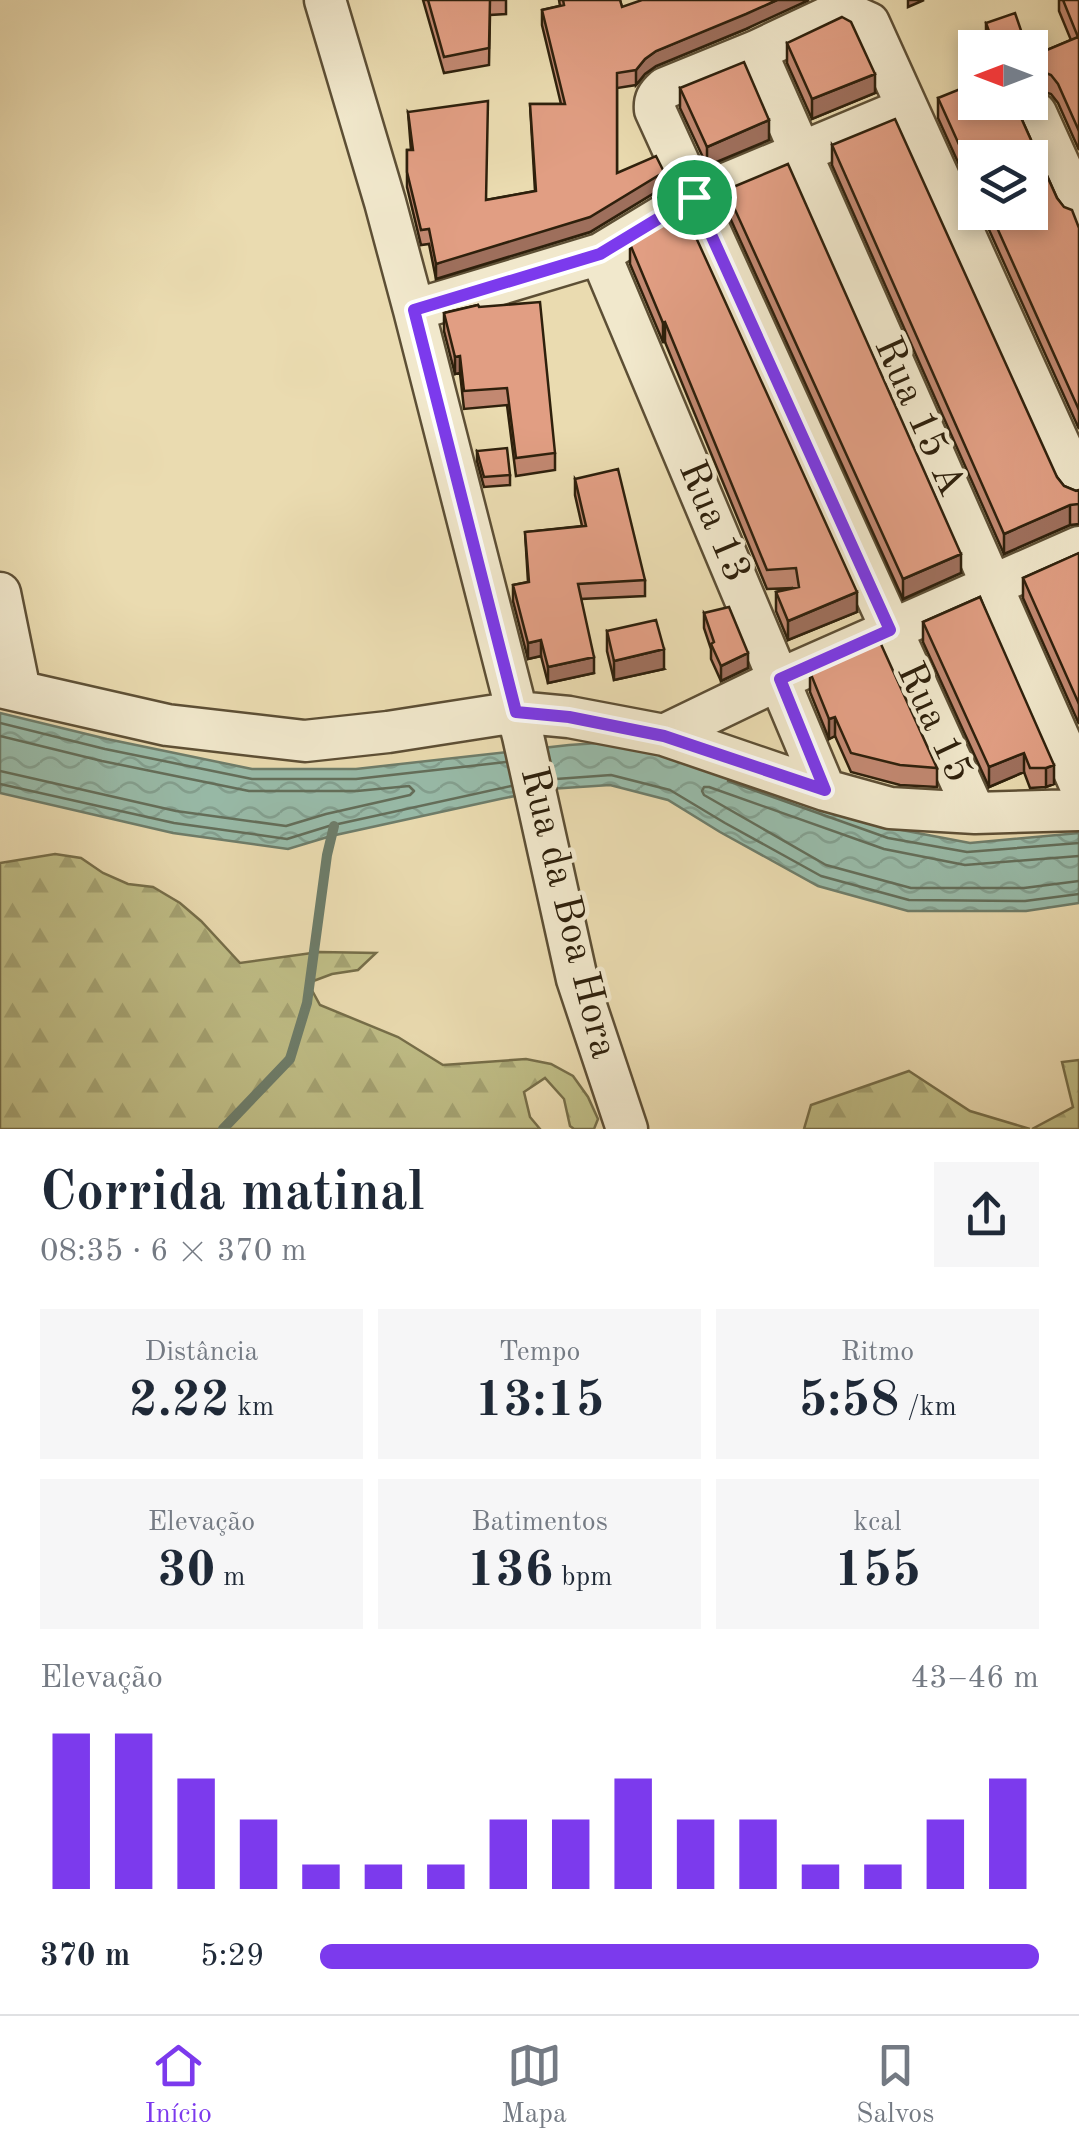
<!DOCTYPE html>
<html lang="pt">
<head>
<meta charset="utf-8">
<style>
  body { margin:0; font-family:"Old Standard TT",serif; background:#f6f6f7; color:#1f2937; height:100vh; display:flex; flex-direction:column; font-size:38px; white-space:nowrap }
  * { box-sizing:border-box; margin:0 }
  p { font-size:32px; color:#747a83 }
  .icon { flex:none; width:55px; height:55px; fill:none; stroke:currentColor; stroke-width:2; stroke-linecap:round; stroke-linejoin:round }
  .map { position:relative; height:1129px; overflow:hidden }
  .side { display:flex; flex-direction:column; background:#fff; flex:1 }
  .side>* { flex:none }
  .needle { width:65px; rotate:270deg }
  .tools { position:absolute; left:958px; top:30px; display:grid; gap:20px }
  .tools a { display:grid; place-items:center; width:90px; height:90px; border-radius:0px; background:#fff; box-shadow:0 5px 15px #0003; font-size:50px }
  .pin { position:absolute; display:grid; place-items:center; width:85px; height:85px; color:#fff; margin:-42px; border:5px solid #fff; border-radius:50%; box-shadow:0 2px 10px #0007 }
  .round { display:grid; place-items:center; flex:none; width:105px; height:105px; border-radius:0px; background:#f6f6f7 }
  .summary { display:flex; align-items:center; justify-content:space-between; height:170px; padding:0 40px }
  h1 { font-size:55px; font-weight:700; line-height:75px }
  .figures { display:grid; grid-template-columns:repeat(3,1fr); gap:15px; height:170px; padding:10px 40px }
  .figures div { display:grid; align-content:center; border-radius:0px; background:#f6f6f7; text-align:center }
  .figures b { font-size:50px; font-weight:700 }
  .figures small { font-size:28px; font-weight:400 }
  .figures p { font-size:28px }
  .chart { height:280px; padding:20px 40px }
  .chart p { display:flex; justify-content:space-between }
  .chart svg { width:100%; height:180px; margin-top:10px; stroke:#7c3aed; stroke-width:6 }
  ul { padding:0 40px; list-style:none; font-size:32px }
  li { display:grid; grid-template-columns:160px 120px 1fr; align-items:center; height:75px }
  li i { height:25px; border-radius:12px; background:#7c3aed }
  .dock { display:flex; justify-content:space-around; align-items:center; height:140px; border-top:2px solid #e0e1e3; background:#fff; font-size:28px; color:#747a83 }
  .dock a { display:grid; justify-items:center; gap:5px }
  .dock .selected { color:#7c3aed }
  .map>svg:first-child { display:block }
  .forest { fill:url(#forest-firs); stroke:#766e49; stroke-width:2.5 }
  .water { fill:url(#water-waves); stroke:#6e7d6a; stroke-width:2.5 }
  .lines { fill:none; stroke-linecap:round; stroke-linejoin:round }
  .shore { stroke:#636e5a; stroke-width:2.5 }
  .stream { stroke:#6e7d6a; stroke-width:10 }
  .minor-casing { stroke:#5d4f35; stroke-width:45 }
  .minor { stroke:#f1e8cc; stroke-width:40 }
  .wall { fill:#c28871; stroke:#2e200c; stroke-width:2.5 }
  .shaded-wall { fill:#9e6f5c; stroke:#2e200c; stroke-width:2.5 }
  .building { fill:#e19e83; stroke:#2e200c; stroke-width:2.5 }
  .route-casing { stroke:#fff; stroke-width:20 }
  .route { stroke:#7c3aed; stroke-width:12 }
  .labels { text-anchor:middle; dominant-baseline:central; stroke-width:9; stroke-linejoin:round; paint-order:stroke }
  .street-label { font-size:40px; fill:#2e200c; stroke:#f1e8cc }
</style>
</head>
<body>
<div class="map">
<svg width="1079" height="1129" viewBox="0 0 1079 1129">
  <defs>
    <pattern id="forest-firs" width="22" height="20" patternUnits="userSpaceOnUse" patternTransform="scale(2.5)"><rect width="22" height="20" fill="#bfbd86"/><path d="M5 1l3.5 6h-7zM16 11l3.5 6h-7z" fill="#a4a272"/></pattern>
    <pattern id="water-waves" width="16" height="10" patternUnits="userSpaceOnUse" patternTransform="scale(2.5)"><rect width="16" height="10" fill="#98bba9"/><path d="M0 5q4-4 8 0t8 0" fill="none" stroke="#83a090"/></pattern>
  </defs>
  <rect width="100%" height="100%" fill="#eadbb0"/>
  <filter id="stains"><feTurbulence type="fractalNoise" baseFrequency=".002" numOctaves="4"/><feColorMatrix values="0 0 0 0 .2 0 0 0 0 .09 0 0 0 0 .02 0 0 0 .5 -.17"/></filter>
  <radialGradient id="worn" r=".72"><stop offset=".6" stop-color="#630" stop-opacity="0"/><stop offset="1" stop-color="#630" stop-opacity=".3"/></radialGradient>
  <path class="forest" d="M55 854 81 858 103 873 128 884 153 887 180 903 201 921 240 963 319 952 376 953 358 970 332 974 308 983 320 1005 398 1037 443 1065 526 1059 551 1064 573 1076 588 1097 598 1119 594 1129H574L570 1126 564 1099 545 1078 524 1092 530 1117 540 1129H0V863Z
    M1079 1060V1129H1032L1073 1107 1062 1062Z
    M909 1071 970 1111 1030 1129H804L811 1105Z"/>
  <path class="water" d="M0 713 107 739 252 769H356L569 745 628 741 891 828 970 843 1079 833V903L1026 911H908L818 886 720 832 668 800 610 785 549 789 500 799 331 836 288 849 173 833 0 793Z"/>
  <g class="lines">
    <path class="shore" d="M0 723 105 749 252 779H356L506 762
      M0 736 102 761 249 791H357L409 786 414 791 410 795 326 814 286 826 176 811 0 771
      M556 779 611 775 670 790 725 823 821 876 909 900 1025 901 1079 894
      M728 781 888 838 967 852 1079 843
      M0 784 174 823 287 839 329 826 511 786
      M1079 856 965 865 884 849 709 787H704L702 791 704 795 826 865 911 888H1024L1079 881"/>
    <path class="stream" d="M223 1129 290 1059 307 1003 327 855 334 826"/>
    <defs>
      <path id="minor" d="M325 0 385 202 414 310 523 736 577 979 627 1129
        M756 51 1079 783
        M1036 113 1079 208
        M600 254 825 790
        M414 310 600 254 694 197 907 108
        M0 593 20 691
        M0 687 167 725 305 741 388 732 516 712 569 717 664 735 825 790 890 808 975 813 1079 810
        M664 735 780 679 1079 547
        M975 813 655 110C654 100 657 95 665 88L756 51 839 12 849 14 869 23 1079 487"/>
    </defs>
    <use href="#minor" class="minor-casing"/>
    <use href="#minor" class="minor"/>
  </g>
  <path class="wall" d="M423 0H506V14L490 15 489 65 444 73Z
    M559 0H620L622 7 746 29 656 66 645 74 636 85 617 88V173L664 187 590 232 436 279 429 244 421 245 407 187V150H411L408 112 486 200 535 191 530 104H561L542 25V10L560 6Z
    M1059 0H1079V150L1058 103 1051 94 1039 90 1030 91V57L1071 40 1059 11Z
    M986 23 1027 48H988L986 42Z
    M787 43 875 93 812 119 787 63Z
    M680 88 769 140 707 166 680 108Z
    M938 98 1015 104 1057 198 1079 228V429L981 212H1030L975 158V200L938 118Z
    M832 145 1057 477 1064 486 1076 491 1079 490V524L1070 525 1004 554 832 165Z
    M726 190 961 573 903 599 726 209Z
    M630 244 857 612 788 640 776 611V592L793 588 767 589 665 342H663L630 264Z
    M478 305 555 453V470L516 476 507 405 464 409 460 373 455 374 444 331V313Z
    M477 451 510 475V485L484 487 477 461Z
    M575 479 645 580V596L581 599 594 673 548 683 541 656 528 659 513 601V585L528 582 525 532 582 526 575 495Z
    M1079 553V724L1023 598V578Z
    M980 597 1054 784 1046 787 1030 788 1024 772 989 787 923 642V622Z
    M704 613 748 668 721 681 711 659V649L704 628Z
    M607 631 664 669 614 680 607 651Z
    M810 672 937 768V787L900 785 851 772 835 736 829 739 810 692Z"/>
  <path class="shaded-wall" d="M777 0H809L746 29 656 66 645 74 636 85V70L645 59 656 51Z
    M908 0H924L908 7Z
    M875 74V93L812 119V99Z
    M769 120V140L707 166V147Z
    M664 172V187L590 232 436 279V264Z
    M665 322V342H663V323Z
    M460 356V373L455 374V357Z
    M1070 505V525L1004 554V534Z
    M961 554V573L903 599V579Z
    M857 592V612L788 640V621Z
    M541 640V656L528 659V643Z
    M664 649V669L614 680V661Z
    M748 653V668L721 681V666Z
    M594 657V673L548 683V667Z
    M835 717V736L829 739V719Z
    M1024 753V772L989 787V767Z
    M1054 765V784L1046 787V768Z"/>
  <path class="building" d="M428 0H490L489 48 444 57Z
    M563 0H620L622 7 642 0H777L746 14 656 51 645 59 636 70 617 73V173L656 156 664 172 590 217 436 264 429 229 421 230 407 172V150H413L408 112 488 101 486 200 536 191 530 104H565L542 10 564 5Z
    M1063 0H1079V131L1058 84 1051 75 1039 70 1030 71V57L1078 37Z
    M1015 13 1027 48H995L986 23Z
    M842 17 851 22 875 74 812 99 787 43Z
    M744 62 769 120 707 147 680 88Z
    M975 83V102H1014L1057 198 1064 207 1072 210 1079 228V410L990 212H1030V158H975V180L938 98Z
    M895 119 1057 477 1064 486 1076 491 1079 490V504L1070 505 1004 534 832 145Z
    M788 164 961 554 903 579 726 190Z
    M684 211 857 592 788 621 776 592 799 587 796 568 767 570 665 322 663 323 630 244Z
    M540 302 555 453 516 458 507 388 464 391 460 356 455 357 444 313 478 305 479 307Z
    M507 448 510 475 484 477 477 451Z
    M618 469 645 580 578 584 594 657 548 667 541 640 528 643 513 585 529 582 525 532 586 526 575 479Z
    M1079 553V704L1023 578Z
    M980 597 1054 765 1046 768H1030L1024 753 989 767 923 622Z
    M729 607 748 653 721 666 711 644 714 642 704 613Z
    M656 620 664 649 614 661 607 631Z
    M880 642 937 768 900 765 851 753 835 717 829 719 810 672Z"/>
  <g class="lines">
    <defs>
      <path id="route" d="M694 197 890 630 780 679 825 790 664 736 569 717 516 712 414 310 600 254Z"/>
    </defs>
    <use href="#route" class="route-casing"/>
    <use href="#route" class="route"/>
  </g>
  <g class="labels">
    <g class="street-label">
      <text transform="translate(918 417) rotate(66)">Rua 15 A</text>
      <text transform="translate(713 522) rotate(67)">Rua 13</text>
      <text transform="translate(933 723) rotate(65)">Rua 15</text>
      <text transform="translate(567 913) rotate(76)">Rua da Boa Hora</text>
    </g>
  </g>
  <rect width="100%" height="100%" filter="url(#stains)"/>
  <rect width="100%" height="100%" fill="url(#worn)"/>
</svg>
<div class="tools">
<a><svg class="needle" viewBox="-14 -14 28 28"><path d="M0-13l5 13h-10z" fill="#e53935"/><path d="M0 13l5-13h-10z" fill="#747a83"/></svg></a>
<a><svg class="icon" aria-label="layers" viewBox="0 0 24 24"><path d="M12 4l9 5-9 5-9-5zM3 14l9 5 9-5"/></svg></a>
</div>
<div class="pin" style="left:694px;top:197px;background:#1e9e55"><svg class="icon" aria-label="arrive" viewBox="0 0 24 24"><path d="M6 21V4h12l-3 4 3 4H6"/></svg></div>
</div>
<section class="side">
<div class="summary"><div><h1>Corrida matinal</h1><p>08:35 · 6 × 370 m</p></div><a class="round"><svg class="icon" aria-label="share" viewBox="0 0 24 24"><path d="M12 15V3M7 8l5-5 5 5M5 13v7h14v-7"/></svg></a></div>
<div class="figures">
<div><p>Distância</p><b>2.22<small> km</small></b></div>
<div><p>Tempo</p><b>13:15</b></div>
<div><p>Ritmo</p><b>5:58<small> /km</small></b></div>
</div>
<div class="figures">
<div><p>Elevação</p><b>30<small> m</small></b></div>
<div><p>Batimentos</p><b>136<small> bpm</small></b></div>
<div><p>kcal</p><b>155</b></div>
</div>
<div class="chart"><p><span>Elevação</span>43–46 m</p>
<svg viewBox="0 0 160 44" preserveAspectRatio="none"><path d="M5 44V6M15 44V6M25 44V17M35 44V27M45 44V38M55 44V38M65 44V38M75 44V27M85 44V27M95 44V17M105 44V27M115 44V27M125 44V38M135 44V38M145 44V27M155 44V17"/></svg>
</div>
<ul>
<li><b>370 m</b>5:29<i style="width:100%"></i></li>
</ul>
</section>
<nav class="dock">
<a class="selected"><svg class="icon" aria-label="home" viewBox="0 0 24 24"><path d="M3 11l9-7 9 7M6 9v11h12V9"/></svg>Início</a>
<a><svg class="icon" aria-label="map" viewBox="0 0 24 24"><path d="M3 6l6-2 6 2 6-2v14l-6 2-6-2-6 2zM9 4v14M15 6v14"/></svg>Mapa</a>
<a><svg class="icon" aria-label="saved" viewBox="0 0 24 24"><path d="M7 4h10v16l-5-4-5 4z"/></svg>Salvos</a>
</nav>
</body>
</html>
